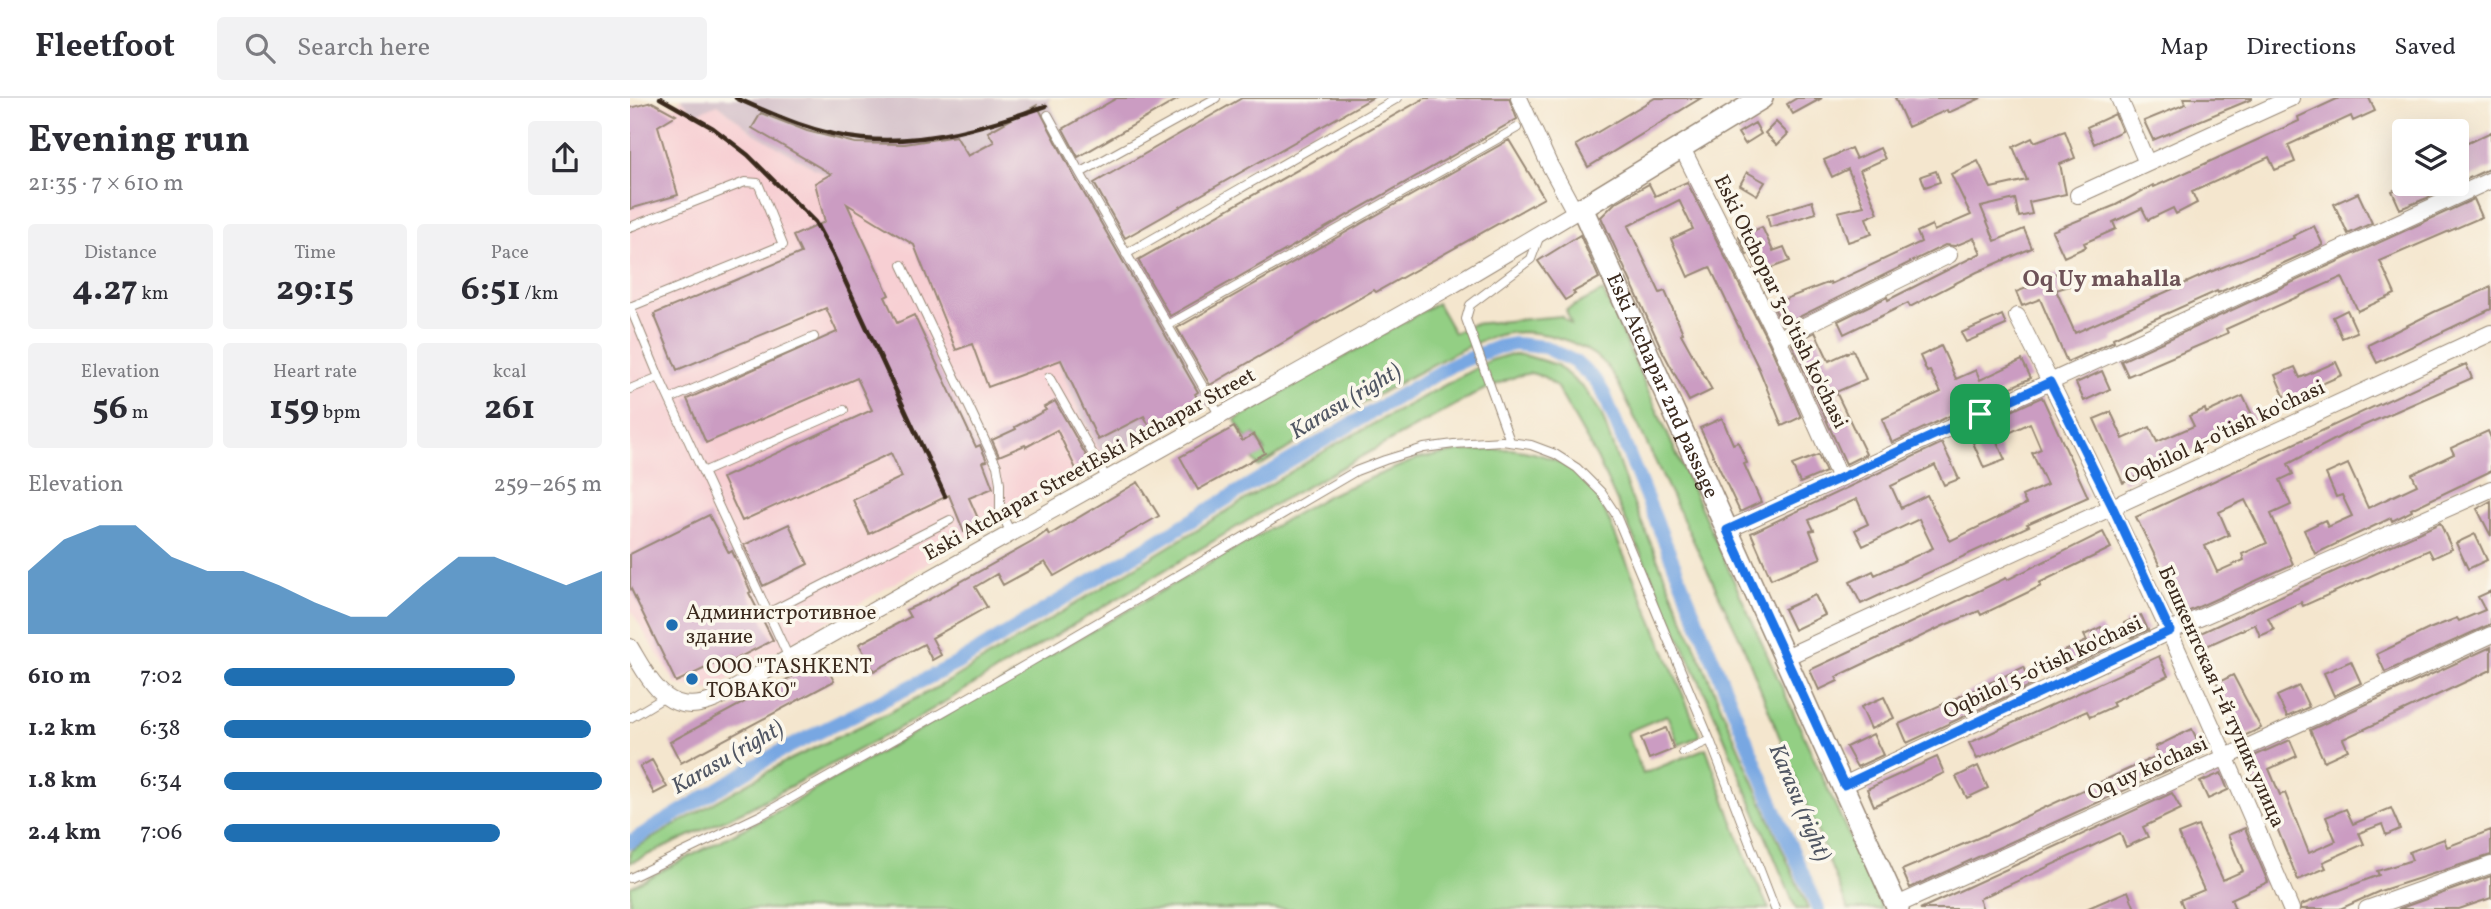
<!DOCTYPE html>
<html lang="en">
<head>
<meta charset="utf-8">
<style>
  body { margin:0; font-family:Vollkorn,serif; background:#f2f2f3; color:#2b2b33; height:100vh; display:flex; flex-direction:column; font-size:26px; white-space:nowrap }
  * { box-sizing:border-box; margin:0 }
  p { font-size:23px; color:#7c7c81 }
  .icon { flex:none; width:38px; height:38px; fill:none; stroke:currentColor; stroke-width:2; stroke-linecap:round; stroke-linejoin:round }
  .map { position:relative; flex:1; overflow:hidden }
  .side { display:flex; flex-direction:column; background:#fff; width:630px }
  .side>* { flex:none }
  .tools { position:absolute; left:1762px; top:21px; display:grid; gap:14px }
  .tools a { display:grid; place-items:center; width:77px; height:77px; border-radius:7px; background:#fff; box-shadow:0 7px 28px #0002; font-size:35px }
  .pin { position:absolute; display:grid; place-items:center; width:60px; height:60px; color:#fff; margin:-30px; border-radius:14px; box-shadow:0 4px 10px #0006 }
  .round { display:grid; place-items:center; flex:none; width:74px; height:74px; border-radius:7px; background:#f2f2f3 }
  .overview { display:flex; align-items:center; justify-content:space-between; height:119px; padding:0 28px }
  h1 { font-size:38px; font-weight:700; line-height:52px }
  .figures { display:grid; grid-template-columns:repeat(3,1fr); gap:10px; height:119px; padding:7px 28px }
  .figures div { display:grid; align-content:center; border-radius:7px; background:#f2f2f3; text-align:center }
  .figures b { font-size:35px; font-weight:700 }
  .figures small { font-size:19px; font-weight:400 }
  .figures p { font-size:19px }
  .chart { height:196px; padding:14px 28px }
  .chart p { display:flex; justify-content:space-between }
  .chart svg { width:100%; height:126px; margin-top:7px; fill:#1f6fb2; opacity:.7 }
  ul { padding:0 28px; list-style:none; font-size:23px }
  li { display:grid; grid-template-columns:112px 84px 1fr; align-items:center; height:52px }
  li i { height:18px; border-radius:9px; background:#1f6fb2 }
  header { display:flex; align-items:center; gap:42px; box-sizing:border-box; height:98px; padding:0 35px; background:#fff; border-bottom:2px solid #e1e1e2 }
  header strong { font-size:33px }
  nav { display:flex; gap:38px; margin-inline-start:auto; font-size:24px }
  .search { width:490px; height:63px; background:#f2f2f3; display:flex; align-items:center; gap:18px; box-sizing:border-box; padding:0 24px; border-radius:7px; color:#7c7c81; font-size:26px }
  main { display:flex; flex:1; min-height:0 }
  .map>svg:first-child { display:block }
  .built { fill:#f7cfd3 }
  .industrial { fill:#d2bdc7 }
  .green { fill:#93cf84; stroke:#677c51; stroke-width:2 }
  .lines { fill:none; stroke-linecap:round; stroke-linejoin:round }
  .canal { stroke:#78a7e2; stroke-width:14 }
  .building { fill:#cb9cc2; fill-rule:evenodd }
  .lane-casing { stroke:#988876; stroke-width:10 }
  .street-casing { stroke:#988876; stroke-width:18 }
  .secondary-casing { stroke:#988876; stroke-width:24 }
  .lane { stroke:#fff; stroke-width:8 }
  .street { stroke:#fff; stroke-width:16 }
  .secondary { stroke:#fff; stroke-width:21 }
  .rail { stroke:#3b2a1e; stroke-width:4.5 }
  .route-casing { stroke:#fff; stroke-width:14 }
  .route { stroke:#1a73e8; stroke-width:9 }
  .poi-dot { fill:#1f6fb2; stroke:#fbf7ec; stroke-width:2.5 }
  .labels { text-anchor:middle; dominant-baseline:central; stroke-width:7; stroke-linejoin:round; paint-order:stroke }
  .street-label { font-size:21px; fill:#3b2a1e; stroke:#fbf7ec }
  .poi-label { font-size:21px; fill:#3b2a1e; stroke:#fbf7ec; text-anchor:start }
  .neighbourhood-label { font-size:23px; font-weight:bold; fill:#6d5257; stroke:#fbf7ec }
  .water-label { font-size:23px; font-style:italic; fill:#505663; stroke:#fbf7ec }
</style>
</head>
<body>
<header>
<strong>Fleetfoot</strong>
<div class="search"><svg class="icon" aria-label="search" viewBox="0 0 24 24"><circle cx="10" cy="10" r="6"/><path d="M15 15l6 6"/></svg>Search here</div>
<nav><a>Map</a><a>Directions</a><a>Saved</a></nav>
</header>
<main>
<section class="side">
<div class="overview"><div><h1>Evening run</h1><p>21:35 · 7 × 610 m</p></div><a class="round"><svg class="icon" aria-label="share" viewBox="0 0 24 24"><path d="M12 15V3M7 8l5-5 5 5M5 13v7h14v-7"/></svg></a></div>
<div class="figures">
<div><p>Distance</p><b>4.27<small> km</small></b></div>
<div><p>Time</p><b>29:15</b></div>
<div><p>Pace</p><b>6:51<small> /km</small></b></div>
</div>
<div class="figures">
<div><p>Elevation</p><b>56<small> m</small></b></div>
<div><p>Heart rate</p><b>159<small> bpm</small></b></div>
<div><p>kcal</p><b>261</b></div>
</div>
<div class="chart"><p><span>Elevation</span>259–265 m</p>
<svg viewBox="0 0 160 44" preserveAspectRatio="none"><path d="M0 44V22L10 11L20 6L30 6L40 17L50 22L60 22L70 27L80 33L90 38L100 38L110 27L120 17L130 17L140 22L150 27L160 22V44z"/></svg>
</div>
<ul>
<li><b>610 m</b>7:02<i style="width:77%"></i></li>
<li><b>1.2 km</b>6:38<i style="width:97%"></i></li>
<li><b>1.8 km</b>6:34<i style="width:100%"></i></li>
<li><b>2.4 km</b>7:06<i style="width:73%"></i></li>
</ul>
</section>
<div class="map">
<svg width="1861" height="811" viewBox="0 0 1861 811">
  <rect width="100%" height="100%" fill="#fbf7ec"/>
  <filter id="ink" filterUnits="userSpaceOnUse"><feTurbulence type="fractalNoise" baseFrequency=".0143" numOctaves="2"/><feDisplacementMap in="SourceGraphic" scale="14" xChannelSelector="R" yChannelSelector="G"/><feConvolveMatrix kernelMatrix="1 2 1 2 8 2 1 2 1" color-interpolation-filters="sRGB"/></filter>
  <filter id="wash" filterUnits="userSpaceOnUse"><feTurbulence type="fractalNoise" baseFrequency=".00686" numOctaves="4" result="noise"/><feDisplacementMap in="SourceGraphic" scale="28" xChannelSelector="R" yChannelSelector="G"/><feGaussianBlur stdDeviation="1.57" result="paint"/><feColorMatrix in="noise" values="0 0 0 0 0 0 0 0 0 0 0 0 0 0 0 0 0 1.4 0 .05"/><feComposite in="paint" operator="in"/></filter>
  <g filter="url(#wash)">
    <rect width="100%" height="100%" fill="#f4e6ce"/>
    <path class="built" d="M50 1 68 14 88 6 122 34 383 161 450 314 475 363 80 592 46 586 0 511V10L22 4 47 9Z"/>
    <path class="industrial" d="M51 0H421L418 3 584 305 475 363 450 314 383 161 294 134 122 34 88 6 64 16Z"/>
    <path class="green" d="M973 193 1252 811H1218L1112 545 989 287C984 279 980 271 974 265 949 241 906 230 873 236 846 242 819 258 795 271 737 301 683 335 628 369L623 361 635 354 625 336 616 341 605 322 807 205 824 235 843 226 931 218 941 226 936 212Z
      M878 257H894L927 267 955 292 971 315 1000 397 1178 811H1166L1080 606 967 360 926 288 914 279 901 275 887 278 851 293 652 402 286 621 116 712 0 765V753L155 664 262 613 321 582 706 346 861 262Z
      M880 351C909 354 936 362 956 384 973 402 981 429 991 451 1019 513 1044 575 1070 638L1049 647 1037 617 997 634 1013 676 1076 650 1120 771 1139 811H0V789L146 714 699 397 787 361 831 353Z"/>
    <g class="lines">
      <path class="canal" d="M0 744 149 654 326 566 657 364 822 267 868 249 885 246 915 249 945 264 967 284 974 296 1149 722 1188 811"/>
    </g>
    <g id="blocks">
      <path class="building" d="M487 0H550L448 59 433 31Z
        M612 0H742L495 140 464 85Z
        M795 0H879L887 21 540 218 508 162Z
        M1025 0H1071L958 69 946 47Z
        M1167 0H1192L1163 16 1157 6Z
        M1265 0H1351L1318 15 1317 12 1278 29Z
        M1554 0H1622V1L1523 42 1514 23 1556 6Z
        M1709 0H1739L1745 13 1723 23 1721 18 1658 47 1665 64 1645 72 1639 59 1562 94 1567 105 1546 116 1543 110 1518 122 1512 110 1483 124 1486 131 1454 145 1456 149 1434 159 1422 133 1486 107 1523 87 1524 89 1669 23 1668 19Z
        M22 4 46 17 28 28 48 97 0 111V10Z
        M407 7 444 78 568 294 565 296 569 303 520 329 514 318 468 342 431 262 358 289 342 246 326 252 284 147 217 106 259 197 255 199 267 225 284 217 346 349 350 347 357 363 353 364 363 390 339 400 351 427 334 434 319 397 239 436 223 402 272 379 261 355 112 423 92 380 242 312 227 280 76 345 57 301 207 234 196 210 47 272 24 216 171 155 163 138 195 124 185 85 201 76 122 30 131 15 177 33 225 45 275 46 326 38 338 58 364 44 358 34Z
        M1485 16 1492 33 1464 46 1457 29Z
        M1146 24 1158 36 1147 47 1135 35Z
        M1125 25 1131 36 1115 46 1108 35Z
        M1435 33 1445 60 1430 66 1436 96 1399 104 1402 116 1389 119 1385 101 1351 109 1365 143 1394 131 1402 150 1347 174 1280 209 1278 205 1214 236 1208 223 1257 199 1258 202 1351 155 1344 140 1325 148 1315 147 1153 227 1142 206 1200 184 1201 186 1291 144 1287 134 1302 127 1304 133 1341 117 1321 76 1348 63 1361 90 1397 82 1383 49 1402 40 1404 44Z
        M1861 34V70L1835 82 1797 100 1770 111 1762 93 1778 86H1827V50Z
        M879 42 914 100 746 194 744 192 580 287 547 230Z
        M1221 50 1226 61 1250 50 1255 61 1230 72 1248 115 1236 120 1242 136 1218 144 1208 114 1234 108 1218 71 1202 79 1194 62Z
        M1306 73 1310 84 1295 89 1291 78Z
        M1117 74 1135 84 1127 97 1110 87Z
        M1057 84 1139 245 1171 319 1152 328 1129 271 1080 169 1058 179 1041 141 1063 131 1049 102 998 128 1030 195 1035 193 1053 235 1051 236 1082 292 1059 303 1033 254 971 119 985 105 1019 86 1025 98Z
        M1728 95 1742 125 1718 136 1704 106Z
        M1844 101 1852 119 1750 163 1765 196 1728 213 1712 179 1596 231 1598 235 1498 278 1491 263Z
        M1182 103 1186 115 1140 129 1137 117Z
        M1684 128 1693 147 1588 195 1587 193 1509 228 1483 240 1484 243 1437 264 1410 201 1392 208 1386 194 1402 188 1401 184 1436 172 1442 187 1426 192 1445 235 1578 175 1664 140 1663 138Z
        M1132 129 1143 153 1154 149 1160 163 1128 175 1120 155 1117 157 1109 139Z
        M950 137 969 180 943 194 945 196 935 202 908 163Z
        M1861 189V211L1747 265 1738 247 1804 214Z
        M1717 212 1727 234 1712 240 1703 219Z
        M1372 217 1376 227 1336 244 1331 235Z
        M1185 234 1199 263 1223 252 1236 281 1206 294 1236 356 1216 366 1162 246Z
        M1311 248 1326 281 1346 272 1350 282 1392 262 1401 280 1262 345 1252 321 1311 294 1300 273 1297 274 1290 258Z
        M1706 264 1712 277 1676 293 1678 298 1658 307 1645 277 1665 269 1670 280Z
        M1836 266 1842 280 1719 334 1658 366 1663 376 1650 382 1661 407 1641 416 1663 466 1553 516 1506 419ZM1615 402 1637 445 1612 456 1614 462 1587 474 1575 448 1599 437 1589 414Z
        M1472 273 1480 291 1454 303 1446 285Z
        M1613 298 1625 323 1493 385 1464 321 1481 314 1493 341 1520 329 1527 344 1564 328 1559 318 1575 311 1576 315Z
        M1412 299 1458 399 1397 426 1399 428 1231 506 1220 484 1243 473 1245 477 1303 450 1289 421 1233 448 1225 432 1238 426 1227 401 1179 422 1184 432 1180 433 1191 460 1141 481 1121 435 1312 345 1329 381 1314 387 1305 367 1261 388 1271 410 1297 397 1320 443 1396 406 1392 398 1417 387 1402 355 1411 351 1400 325 1366 341 1375 362 1354 370 1338 333Z
        M425 303 461 366 447 373 427 332 396 349 395 347 369 358 362 342 386 331 385 329 416 312 414 309Z
        M1092 320 1103 346 1108 344 1117 365 1114 366 1131 404 1110 414 1070 330Z
        M604 329 612 343 624 336 635 355 568 392 550 359Z
        M1858 333 1861 340V373L1781 411 1782 413 1762 423 1761 420 1685 456 1674 432 1695 422 1698 429 1722 418 1712 397 1706 399 1696 376 1718 366 1738 410 1787 387 1782 376 1824 356 1821 350Z
        M1188 357 1196 374 1170 385 1162 367Z
        M508 384 529 418 424 478 415 464 373 487 367 476 345 489 357 509 302 540 311 557 302 562 294 546 244 573 229 546 280 519 276 512 296 503 402 444 417 433 419 437Z
        M1861 403V438L1847 411Z
        M79 417 99 455 102 453 121 494 119 495 143 542 102 563 99 559 46 584 0 489V456Z
        M1810 425 1822 451 1803 460 1799 452 1673 508 1671 504 1638 520 1644 532 1630 538 1625 526 1570 551 1564 538Z
        M159 426 178 466 133 488 114 447Z
        M1473 434 1481 450 1409 485 1411 488 1351 517 1349 513 1315 527 1206 579 1208 583 1189 592 1180 572 1325 504 1376 480 1377 482Z
        M1845 436 1857 462 1838 471 1826 445Z
        M1861 493V526L1755 574 1747 556 1799 531 1827 520 1829 523 1855 512 1848 499Z
        M1185 497 1195 517 1164 532 1154 511Z
        M1511 517 1518 532 1501 540 1494 525Z
        M1471 529 1481 549 1435 571 1428 556 1457 543 1454 537Z
        M1861 549V572L1713 641 1718 652 1694 663 1680 632Z
        M1529 558 1538 578 1482 604 1484 608 1460 619 1457 613 1347 661 1339 645Z
        M193 562 204 583 51 665 40 644Z
        M1721 563 1731 585 1704 598 1694 575Z
        M1394 569 1402 587 1277 645 1269 626Z
        M1603 577 1631 630 1612 639 1587 585Z
        M1669 588 1679 609 1657 619 1647 598Z
        M1254 599 1264 620 1241 631 1231 609Z
        M1036 630 1044 651 1019 661 1011 640Z
        M1562 631 1574 656 1280 790 1272 772 1355 737 1516 663 1529 657 1525 649Z
        M1243 636 1253 657 1227 669 1216 649Z
        M1660 642 1667 658 1639 671 1650 697 1655 695 1679 755 1706 743 1696 719 1716 711 1723 726 1761 710 1770 731 1756 737 1752 726 1729 735 1734 746 1693 764 1696 770 1668 782 1647 730 1644 731 1615 662Z
        M1307 659 1314 675 1244 708 1237 691Z
        M22 662 37 689 24 696 10 669Z
        M1348 668 1358 690 1337 700 1326 679Z
        M1591 675 1598 692 1578 701 1570 684Z
        M1542 695 1551 711 1513 729 1518 739 1496 749 1490 735 1349 801 1353 811H1290Z
        M1568 728 1593 782 1613 773 1598 737 1615 730 1638 784 1601 801 1605 811H1554L1550 802 1574 792 1548 736Z
        M1861 732V757L1750 793 1710 811H1671V807L1749 777 1747 773 1782 762 1779 754 1814 741 1817 749Z
        M1861 778V800L1829 811H1768Z
        M1498 793 1505 811H1456Z"/>
    </g>
  </g>
  <g filter="url(#ink)">
    <use href="#blocks" fill-opacity="0" stroke="#988876" stroke-width="2"/>
    <g class="lines">
      <defs>
        <path id="lane" d="M586 0 450 75 590 318
          M418 17 450 75
          M0 129 115 84 128 85 153 147 0 209
          M496 156 768 0
          M272 167 367 368 370 385V413L381 435
          M0 209 29 279 159 560
          M538 227 887 30
          M419 279 477 381
          M0 291 29 279
          M40 301 184 239
          M880 343 836 221 840 207 901 161 910 137
          M73 374 214 312
          M138 515 320 422
          M0 620 35 599
          M1053 654 1080 642
          M0 780 133 716 385 573 726 373 755 362 794 350 824 346 872 343 901 347 925 356 947 370 971 394 985 415 1080 642 1145 811"/>
        <path id="street" d="M889 0 919 66 945 114
          M1489 0 1517 65
          M1051 48 1148 241 1210 380
          M1448 97 1661 0
          M1387 218C1486 412 1576 610 1661 811
          M1148 241 1319 157
          M1097 432 1861 82
          M0 549C21 584 38 622 86 601L823 187 952 110
          M1156 559 1861 235
          M1214 687 1540 533 1861 391
          M1267 807 1596 659 1861 537
          M1737 811 1861 767"/>
        <g id="secondary">
          <path id="s1" d="M1132 0 952 110 1268 811"/>
        </g>
      </defs>
      <use href="#lane" class="lane-casing"/>
      <use href="#street" class="street-casing"/>
      <use href="#secondary" class="secondary-casing"/>
      <use href="#lane" class="lane"/>
      <use href="#street" class="street"/>
      <use href="#secondary" class="secondary"/>
      <path class="rail" d="M30 0 83 30 118 57 185 124 203 157 315 398
        M106 0C146 18 188 37 233 41 295 47 358 28 416 8"/>
    </g>
  </g>
  <g class="lines" filter="url(#ink)">
    <defs>
      <path id="route" d="M1420 284 1483 410 1540 533 1214 687 1097 432Z"/>
    </defs>
    <use href="#route" class="route-casing"/>
    <use href="#route" class="route"/>
  </g>
  <g class="poi-dot">
    <circle cx="42" cy="527" r="7"/>
    <circle cx="62" cy="581" r="7"/>
  </g>
  <g class="labels">
    <g class="street-label">
      <text transform="translate(1150 204) rotate(64)">Eski Otchopar 3-o'tish ko'chasi</text>
      <text stroke="none"><textPath href="#s1" startOffset="406">Eski Atchapar 2nd passage</textPath></text>
      <text transform="translate(1595 335) rotate(-25)">Oqbilol 4-o'tish ko'chasi</text>
      <text transform="translate(460 367) rotate(-29)">Eski Atchapar StreetEski Atchapar Street</text>
      <text transform="translate(1413 570) rotate(-25)">Oqbilol 5-o'tish ko'chasi</text>
      <text transform="translate(1591 599) rotate(66)">Бешкентская 1-й тупик улица</text>
      <text transform="translate(1518 671) rotate(-24)">Oq uy ko'chasi</text>
    </g>
    <g class="poi-label">
      <text x="56" y="515">Администротивное<tspan x="56" dy="24">здание</tspan></text>
      <text x="76" y="569">OOO "TASHKENT<tspan x="76" dy="24">TOBAKO"</tspan></text>
    </g>
    <g class="neighbourhood-label">
      <text x="1472" y="182">Oq Uy mahalla</text>
    </g>
    <g class="water-label">
      <text transform="translate(716 304) rotate(-31)">Karasu (right)</text>
      <text transform="translate(98 660) rotate(-30)">Karasu (right)</text>
      <text transform="translate(1169 705) rotate(67)">Karasu (right)</text>
    </g>
  </g>
</svg>
<div class="tools">
<a><svg class="icon" aria-label="layers" viewBox="0 0 24 24"><path d="M12 4l9 5-9 5-9-5zM3 14l9 5 9-5"/></svg></a>
</div>
<div class="pin" style="left:1350px;top:316px;background:#1e9e55"><svg class="icon" aria-label="arrive" viewBox="0 0 24 24"><path d="M6 21V4h12l-3 4 3 4H6"/></svg></div>
</div>
</main>
</body>
</html>
